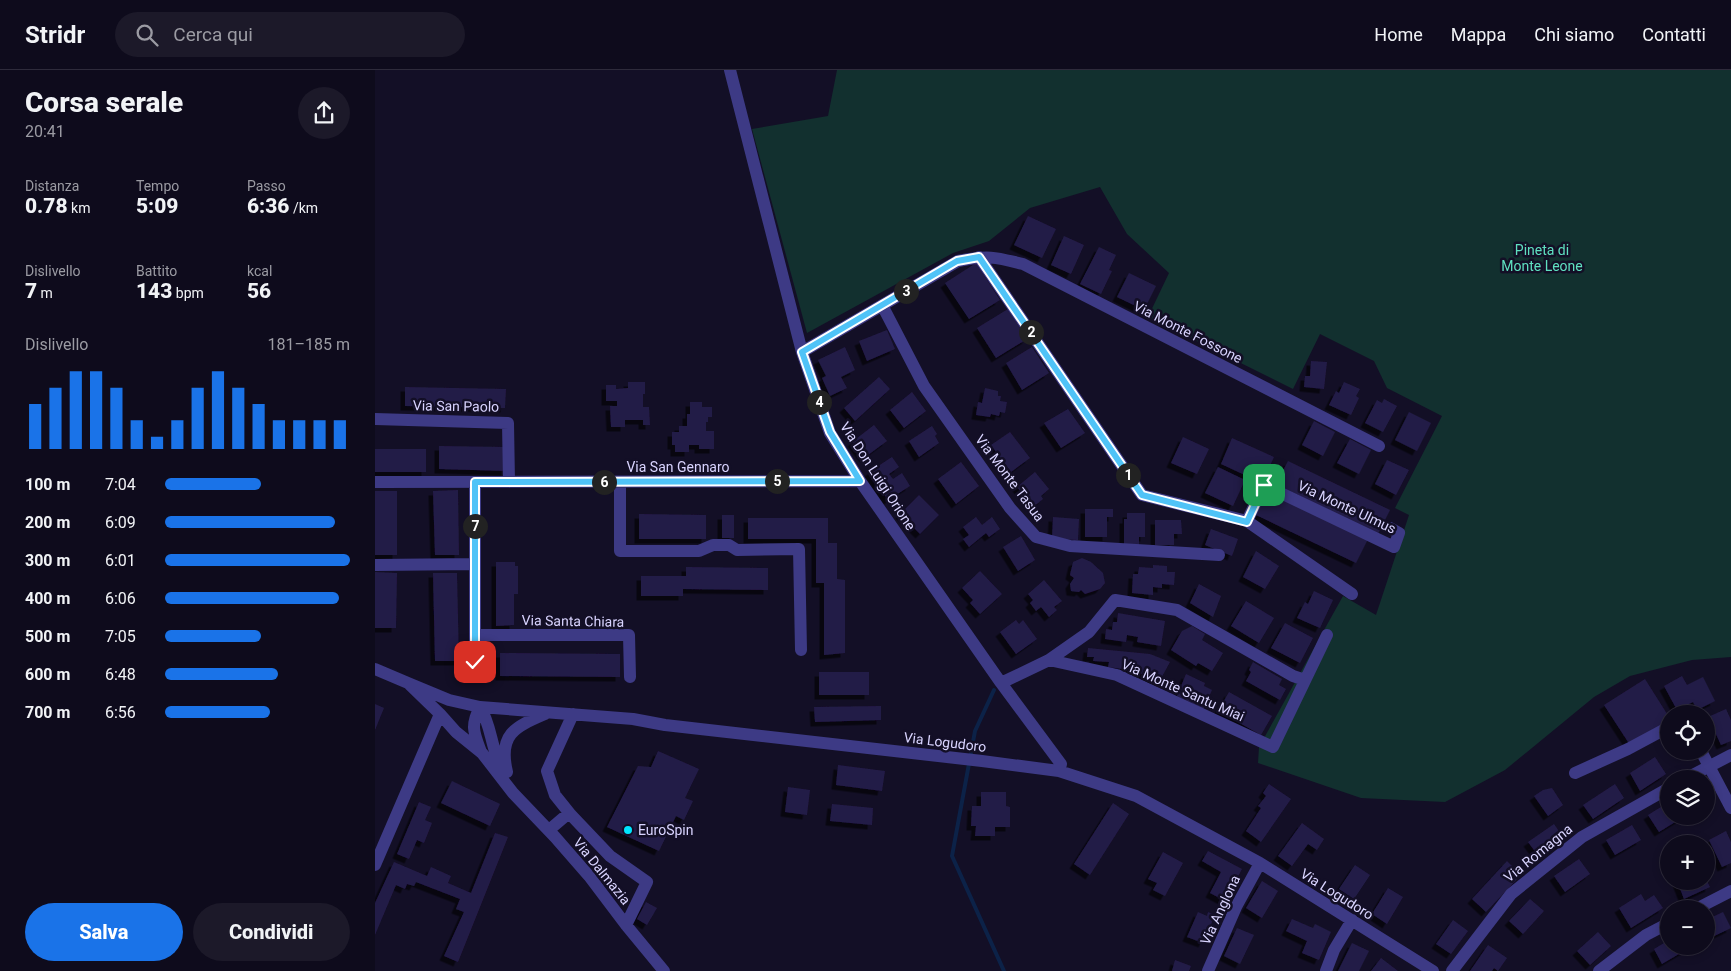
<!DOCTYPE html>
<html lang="it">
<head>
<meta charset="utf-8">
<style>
  body { margin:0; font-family:Roboto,sans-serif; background:#1c1929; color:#f1f3f6; height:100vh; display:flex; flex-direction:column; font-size:19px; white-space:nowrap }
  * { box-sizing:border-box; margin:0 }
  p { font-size:16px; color:#9b9ba3 }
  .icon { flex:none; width:28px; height:28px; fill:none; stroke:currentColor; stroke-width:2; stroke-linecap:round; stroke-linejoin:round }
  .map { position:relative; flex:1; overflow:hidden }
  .drawer { display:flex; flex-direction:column; background:#0e0b1c; width:375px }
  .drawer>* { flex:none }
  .controls { position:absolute; left:1285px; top:635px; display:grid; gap:10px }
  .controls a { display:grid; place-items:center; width:55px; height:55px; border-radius:50%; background:#0e0b1c; box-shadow:0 2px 8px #0003,0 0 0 1px #2e2b3b; font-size:25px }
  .pin { position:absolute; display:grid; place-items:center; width:42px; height:42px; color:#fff; margin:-21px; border-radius:10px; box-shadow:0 2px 8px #0006 }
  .km { position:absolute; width:25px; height:25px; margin:-12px; border-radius:50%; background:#222; color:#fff; font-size:14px; line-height:25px; text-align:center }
  .round { display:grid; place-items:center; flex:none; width:52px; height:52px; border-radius:26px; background:#1c1929 }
  .head { display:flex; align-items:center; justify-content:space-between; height:85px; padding:0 25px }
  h1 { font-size:28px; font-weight:800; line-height:38px }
  .stats { display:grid; grid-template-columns:repeat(3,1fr); gap:8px; height:85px; padding:5px 25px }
  .stats div { display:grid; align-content:center }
  .stats b { font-size:21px; font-weight:800 }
  .stats small { font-size:14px; font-weight:400 }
  .stats p { font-size:14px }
  .chart { height:140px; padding:10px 25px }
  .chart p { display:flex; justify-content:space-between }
  .chart svg { width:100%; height:90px; margin-top:5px; stroke:#1a73e8; stroke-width:6 }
  .action { display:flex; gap:10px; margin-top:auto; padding:10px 25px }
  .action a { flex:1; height:58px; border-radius:30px; background:#1a73e8; color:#fff; font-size:20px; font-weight:800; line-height:58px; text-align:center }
  .action a+a { background:#1c1929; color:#f1f3f6 }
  ul { padding:0 25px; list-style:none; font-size:16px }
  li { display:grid; grid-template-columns:80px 60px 1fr; align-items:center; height:38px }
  li i { height:12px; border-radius:6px; background:#1a73e8 }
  header { display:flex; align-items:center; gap:30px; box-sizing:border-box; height:70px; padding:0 25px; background:#0e0b1c; border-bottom:1px solid #2e2b3b }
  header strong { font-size:24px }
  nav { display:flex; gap:28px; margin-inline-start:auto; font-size:18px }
  .search { width:350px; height:45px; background:#1c1929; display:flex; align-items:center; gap:12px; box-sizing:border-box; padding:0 18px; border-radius:28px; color:#9b9ba3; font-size:19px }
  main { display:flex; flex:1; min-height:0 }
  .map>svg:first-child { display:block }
  .green { fill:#12302f }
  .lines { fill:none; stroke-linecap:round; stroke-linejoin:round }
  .stream { stroke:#0c2248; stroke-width:4 }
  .building { fill:#241b47; filter:url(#shadow) }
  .minor { stroke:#3d3a85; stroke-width:12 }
  .route-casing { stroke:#fff; stroke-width:10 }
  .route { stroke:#4fc3f7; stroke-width:6 }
  .poi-dot { fill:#00e5ff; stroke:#130f26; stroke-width:2 }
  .labels { text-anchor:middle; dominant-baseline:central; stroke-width:5; stroke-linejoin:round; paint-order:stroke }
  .park-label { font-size:14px; fill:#5fe0c0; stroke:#130f26 }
  .street-label { font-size:14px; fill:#d9d4ff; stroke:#130f26 }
  .poi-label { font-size:14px; fill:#d9d4ff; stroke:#130f26; text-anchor:start }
</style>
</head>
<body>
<header>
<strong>Stridr</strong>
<div class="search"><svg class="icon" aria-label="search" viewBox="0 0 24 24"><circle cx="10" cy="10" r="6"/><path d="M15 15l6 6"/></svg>Cerca qui</div>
<nav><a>Home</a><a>Mappa</a><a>Chi siamo</a><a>Contatti</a></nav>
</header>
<main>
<section class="drawer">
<div class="head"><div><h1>Corsa serale</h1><p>20:41</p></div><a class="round"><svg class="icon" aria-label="share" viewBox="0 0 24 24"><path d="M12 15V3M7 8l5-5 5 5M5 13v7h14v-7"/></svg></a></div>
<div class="stats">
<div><p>Distanza</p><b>0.78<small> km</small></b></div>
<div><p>Tempo</p><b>5:09</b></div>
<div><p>Passo</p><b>6:36<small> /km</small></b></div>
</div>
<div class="stats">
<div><p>Dislivello</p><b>7<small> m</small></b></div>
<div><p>Battito</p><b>143<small> bpm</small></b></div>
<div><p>kcal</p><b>56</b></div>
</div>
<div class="chart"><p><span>Dislivello</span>181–185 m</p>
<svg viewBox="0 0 160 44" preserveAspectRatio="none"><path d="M5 44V22M15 44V14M25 44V6M35 44V6M45 44V14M55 44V30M65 44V38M75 44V30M85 44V14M95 44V6M105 44V14M115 44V22M125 44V30M135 44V30M145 44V30M155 44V30"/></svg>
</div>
<ul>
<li><b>100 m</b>7:04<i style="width:52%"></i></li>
<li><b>200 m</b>6:09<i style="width:92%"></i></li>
<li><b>300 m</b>6:01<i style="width:100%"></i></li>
<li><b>400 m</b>6:06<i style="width:94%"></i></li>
<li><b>500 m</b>7:05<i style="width:52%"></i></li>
<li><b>600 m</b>6:48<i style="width:61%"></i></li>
<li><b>700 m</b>6:56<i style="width:57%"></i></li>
</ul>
<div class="action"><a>Salva</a><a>Condividi</a></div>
</section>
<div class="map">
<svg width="1356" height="901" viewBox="0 0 1356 901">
  <defs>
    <filter id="shadow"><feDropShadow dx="-4.5" dy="4.5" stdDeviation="0" flood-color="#0009"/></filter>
  </defs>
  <rect width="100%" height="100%" fill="#130f26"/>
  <path class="green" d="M462 0H1356V587L1317 590 1255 606 1219 627 1130 700 1070 732 986 728 883 693 884 677 968 526 1001 545 1034 445 1020 438 1067 346 1012 318 999 291 945 264 918 319 773 247 794 203 752 164 725 117 655 138 614 171 578 183 432 263 377 59 453 46Z"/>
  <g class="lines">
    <path class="stream" d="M619 620 600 661 577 786 629 901"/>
  </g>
  <path class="building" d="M653 146 681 159 667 188 639 175Z
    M689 166 709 175 696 204 676 195Z
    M724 177 741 185 734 200 737 201 726 224 705 214Z
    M601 193 625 230 594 249 570 213Z
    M754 203 781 216 769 240 742 227Z
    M633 239 652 269 621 288 602 258Z
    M512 260 520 279 492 291 484 271Z
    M470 277 480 300 466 307 472 318 455 326 447 308 451 306 443 290Z
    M657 277 674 303 647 320 631 293Z
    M936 291 952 292 949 319 929 317 930 306H935Z
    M504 307 515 319 480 351 469 338Z
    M253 312H270V324H268V337H274L275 355H268V350H250V357H236L235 336H242V331H231V315H241V319L253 318Z
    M969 312 985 319 981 326 984 328 976 345 954 335 961 321 964 323Z
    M30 317 131 319 130 338 30 336Z
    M610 318 623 321V326H626L625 331 632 332 630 343 625 342 624 346 616 344 615 347 601 345 603 332 607 333Z
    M537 322 551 341 529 358 515 340Z
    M1009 329 1022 336 1008 362 990 353 1002 330 1007 333Z
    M315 332H327V337H337V347H333V352H331V361H339V379H324V375H314V382H300V375H297V362H304V356H312V344H315Z
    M693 339 710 363 686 378 669 353Z
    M1034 342 1056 353 1042 381 1020 370Z
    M939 351 960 362 948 386 927 375Z
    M499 355 512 371 489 388 477 372Z
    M557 356 562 364 560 366 564 373 544 387 534 371Z
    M635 362 655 388 636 402 616 375Z
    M808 367 834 379 822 404 796 393Z
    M857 368 899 387 887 413 846 394Z
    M975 369 996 380 984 404 962 393Z
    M64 376 132 377 131 401 64 399Z
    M0 379H51V402H0Z
    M517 387 524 397 514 404 518 409 527 403 535 416 513 430 494 402Z
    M1012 390 1034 400 1021 425 1000 414Z
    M913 391 1015 440 1003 464 901 414Z
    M586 392 604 416 581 434 563 409Z
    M843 397 870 410 858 436 830 423Z
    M660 402 674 419 666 426 668 429 658 437 642 417Z
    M83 420 84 485H60L58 421Z
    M891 420 993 469 981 493 879 444Z
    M0 421H22V485H0Z
    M544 425 564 445 545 464 525 444Z
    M710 439H738V447H732V467H710Z
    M752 443H770V467H764V478H749V449H752Z
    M264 444 331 445V469H264Z
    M347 445H359V468H347Z
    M601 447 607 455 617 447 625 459 614 467 611 463 594 477 588 469 594 465 588 457Z
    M678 447 704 449 703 470 677 469Z
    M373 448H453V473H462V509L470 510V583L449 585V513H441V469H373Z
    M780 450H806L807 464H799V475H780Z
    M836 459 863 469 857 486 830 475Z
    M646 466 660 490 643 501 628 477Z
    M881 481 904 496 890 519 868 507Z
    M707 488 716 492 728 503 730 513 725 519 710 524 706 520 704 522 696 521 695 514 699 508 695 505 698 492Z
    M121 492H140V496H143V524H139V555L121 556Z
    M778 495 792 496V502H800L799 515 787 514V518L778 517V525L757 523 758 504H763L764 497 778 498Z
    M311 497 393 498V520L308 519V526H266V506H311Z
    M605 501 627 524 605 544 595 533 598 530 587 518Z
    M0 502 22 503 21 558H0Z
    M58 503H82L84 591H60Z
    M669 510 687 531 679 537 682 540 674 547 666 537 661 541 655 533 658 530 653 524Z
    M824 514 846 526 838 547 815 533Z
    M939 521 958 530 945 558 922 548 930 532 933 534Z
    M871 531 899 548 884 573 856 556Z
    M743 543 790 551 786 576 762 572 763 567 752 565 751 572 730 569 731 559 737 560 738 552H742Z
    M641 550 644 554 648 550 662 569 641 584 625 562Z
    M910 553 938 568 925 593 896 578Z
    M817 556 830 564 827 570 848 583 837 601 823 593 821 596 796 580 807 561Z
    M713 578 775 584 795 592 784 612 765 603 767 599 762 598V601L733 597 734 592 718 591 719 587H712Z
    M125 583 245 584V607L125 606Z
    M878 592 907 609 904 615 911 619 905 630 871 611 876 602 874 600Z
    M444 602H494V625H444Z
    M811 604 830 613 829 616 837 620 827 642 817 633 802 626Z
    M1307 606 1312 615 1328 607 1340 631 1322 640 1318 632 1302 640 1289 616Z
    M1270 609 1294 647V650L1255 675 1229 635Z
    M854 622 897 646 886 665 843 641Z
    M0 634 9 638 0 660Z
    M506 636V650L440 652 439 637Z
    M1351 639 1356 650V671L1346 675 1333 647Z
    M283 681 324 699 310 728 318 731 309 750 301 746 284 781 232 757 263 696 276 697Z
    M1280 687 1291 704 1265 721 1255 703Z
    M463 695 510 701 507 721 461 715Z
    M77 711 125 734 115 756 66 733Z
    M894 714 916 729 886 772 871 761 886 738 883 736 891 726 888 723Z
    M1240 714 1249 728 1218 749 1208 735Z
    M413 717 435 720 432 745 410 742Z
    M1177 718 1188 735 1173 746 1159 726 1168 720Z
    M606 722H631V736L635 737V757H620V766H600L601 756H596L597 736H606Z
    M44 732 56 737 50 750 57 753 49 773 42 770 34 789 22 784Z
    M1294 732V746H1310L1284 762 1273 745Z
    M738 733 754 744 715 805 699 794Z
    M457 734 498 738 497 755 455 751Z
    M927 753 949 769 942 780 933 774 917 796 903 786Z
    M1179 754 1190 770 1165 788 1153 772Z
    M1257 755 1266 770 1240 785 1231 770Z
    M1351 761 1356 772V793L1347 797 1334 770Z
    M120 763 133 767 83 892 69 886 89 842 81 839 85 829 41 812 39 816 32 814 30 819 21 815 0 865V833L19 792 52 806 56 797 76 806 73 813 96 823Z
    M833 781 867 799 850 831 835 823 846 802 827 791Z
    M788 782 808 793 790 826 778 820 782 813 773 809Z
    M1204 789 1215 804 1190 822 1179 806Z
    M1132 791 1146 805 1111 842 1097 829Z
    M980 795 995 805 979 829 964 819Z
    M887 811 903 821 887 848 871 838Z
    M1302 811H1332L1335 817 1309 829Z
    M1013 818 1028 827 1012 854 997 844Z
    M1266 824 1270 831 1279 825 1288 838 1256 858 1244 838Z
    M1155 829 1169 841 1148 864 1134 851Z
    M271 832 282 838 272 855 262 849Z
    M823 842 832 846 833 842 840 845 828 873 812 867Z
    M1348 842 1356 858 1331 870V850Z
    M917 849 938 858 940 854 956 862 944 890 927 883 932 871 911 861Z
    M1078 850 1093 861 1076 884 1061 874Z
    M862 858 879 865 865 894 849 886Z
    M1223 862 1236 876 1215 895 1202 881Z
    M1294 870V876H1313L1314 878 1287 894 1279 879Z
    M977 873 994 881 984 901H963Z
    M1113 875 1132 888 1123 901 1119 898 1117 901H1095Z
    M1006 888 1023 901H996Z
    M800 890 816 896 814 901H797Z"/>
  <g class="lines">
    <path class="minor" d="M355 0 427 282 455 363 485 411 626 613 686 694 684 701
      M604 187 767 425 872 451 977 524
      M507 235 549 316 635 438 661 467 695 476 844 485
      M427 282 583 191C612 185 620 187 648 194L1004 376
      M0 349 133 353 134 412
      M0 412 485 411
      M245 412V481H324L338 475H354L362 480 424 479 426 580
      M872 451 889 415 1019 477 1024 463 1015 458
      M0 495 100 494
      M100 565H254L255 607
      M674 590 742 605 898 677 952 565
      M100 592V412
      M0 599 33 613 65 644 81 662 107 683 138 723 180 767 214 806 251 855 289 901
      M33 613 74 630 105 637 258 649 290 655 607 691 684 701 761 726 885 793 1058 901
      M626 613 674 590 714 562 740 530 802 540 918 606 930 610
      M105 637C118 658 115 680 129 700
      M105 637C95 656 99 663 106 682
      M198 644 172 701 180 725 196 745 235 786 272 812 251 855
      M1326 681 1356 738
      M132 702C123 664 140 657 170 644
      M1200 703 1253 679 1294 657
      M1310 709 1356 685
      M174 760 194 743
      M0 795 65 644
      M1321 839 1356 821
      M833 901 861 837 885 793
      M951 901 959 880 977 850
      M1077 901 1136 824 1207 767 1294 718
      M1224 901 1271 865 1294 853"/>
  </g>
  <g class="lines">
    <defs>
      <path id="route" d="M100 592V412L485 411 455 362 427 282 582 191 604 187 767 425 872 452 889 415"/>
    </defs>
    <use href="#route" class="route-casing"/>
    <use href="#route" class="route"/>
  </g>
  <circle class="poi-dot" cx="253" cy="760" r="5"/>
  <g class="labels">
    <g class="park-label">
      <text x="1167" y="180">Pineta di<tspan x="1167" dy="16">Monte Leone</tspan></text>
    </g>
    <g class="street-label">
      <text transform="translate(813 262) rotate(27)">Via Monte Fossone</text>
      <text transform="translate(81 336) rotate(1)">Via San Paolo</text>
      <text x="303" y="397">Via San Gennaro</text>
      <text transform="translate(503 406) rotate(57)">Via Don Luigi Orione</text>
      <text transform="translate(635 408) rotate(53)">Via Monte Tasua</text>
      <text transform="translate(972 437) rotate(25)">Via Monte Ulmus</text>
      <text transform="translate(198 551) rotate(1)">Via Santa Chiara</text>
      <text transform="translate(808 620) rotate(24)">Via Monte Santu Miai</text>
      <text transform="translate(570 672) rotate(7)">Via Logudoro</text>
      <text transform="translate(1163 783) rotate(-39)">Via Romagna</text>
      <text transform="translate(227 801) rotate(51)">Via Dalmazia</text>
      <text transform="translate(962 824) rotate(32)">Via Logudoro</text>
      <text transform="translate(845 840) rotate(-65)">Via Anglona</text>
    </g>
    <g class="poi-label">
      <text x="263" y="760">EuroSpin</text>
    </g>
  </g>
</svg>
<div class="controls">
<a><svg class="icon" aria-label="locate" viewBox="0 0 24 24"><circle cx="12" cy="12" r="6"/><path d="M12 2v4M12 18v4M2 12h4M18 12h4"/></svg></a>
<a><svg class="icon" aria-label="layers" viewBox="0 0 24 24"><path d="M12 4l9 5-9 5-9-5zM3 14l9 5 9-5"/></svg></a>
<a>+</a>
<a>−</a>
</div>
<div class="pin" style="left:889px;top:415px;background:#1e9e55"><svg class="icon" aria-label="arrive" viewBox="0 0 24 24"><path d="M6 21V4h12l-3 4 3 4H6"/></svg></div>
<div class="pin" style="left:100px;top:592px;background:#d93025"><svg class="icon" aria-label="check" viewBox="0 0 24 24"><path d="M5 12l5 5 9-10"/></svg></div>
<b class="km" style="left:753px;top:405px">1</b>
<b class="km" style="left:656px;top:262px">2</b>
<b class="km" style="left:531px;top:221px">3</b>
<b class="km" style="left:444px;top:332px">4</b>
<b class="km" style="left:402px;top:411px">5</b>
<b class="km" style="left:229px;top:412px">6</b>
<b class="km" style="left:100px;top:456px">7</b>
</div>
</main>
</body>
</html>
